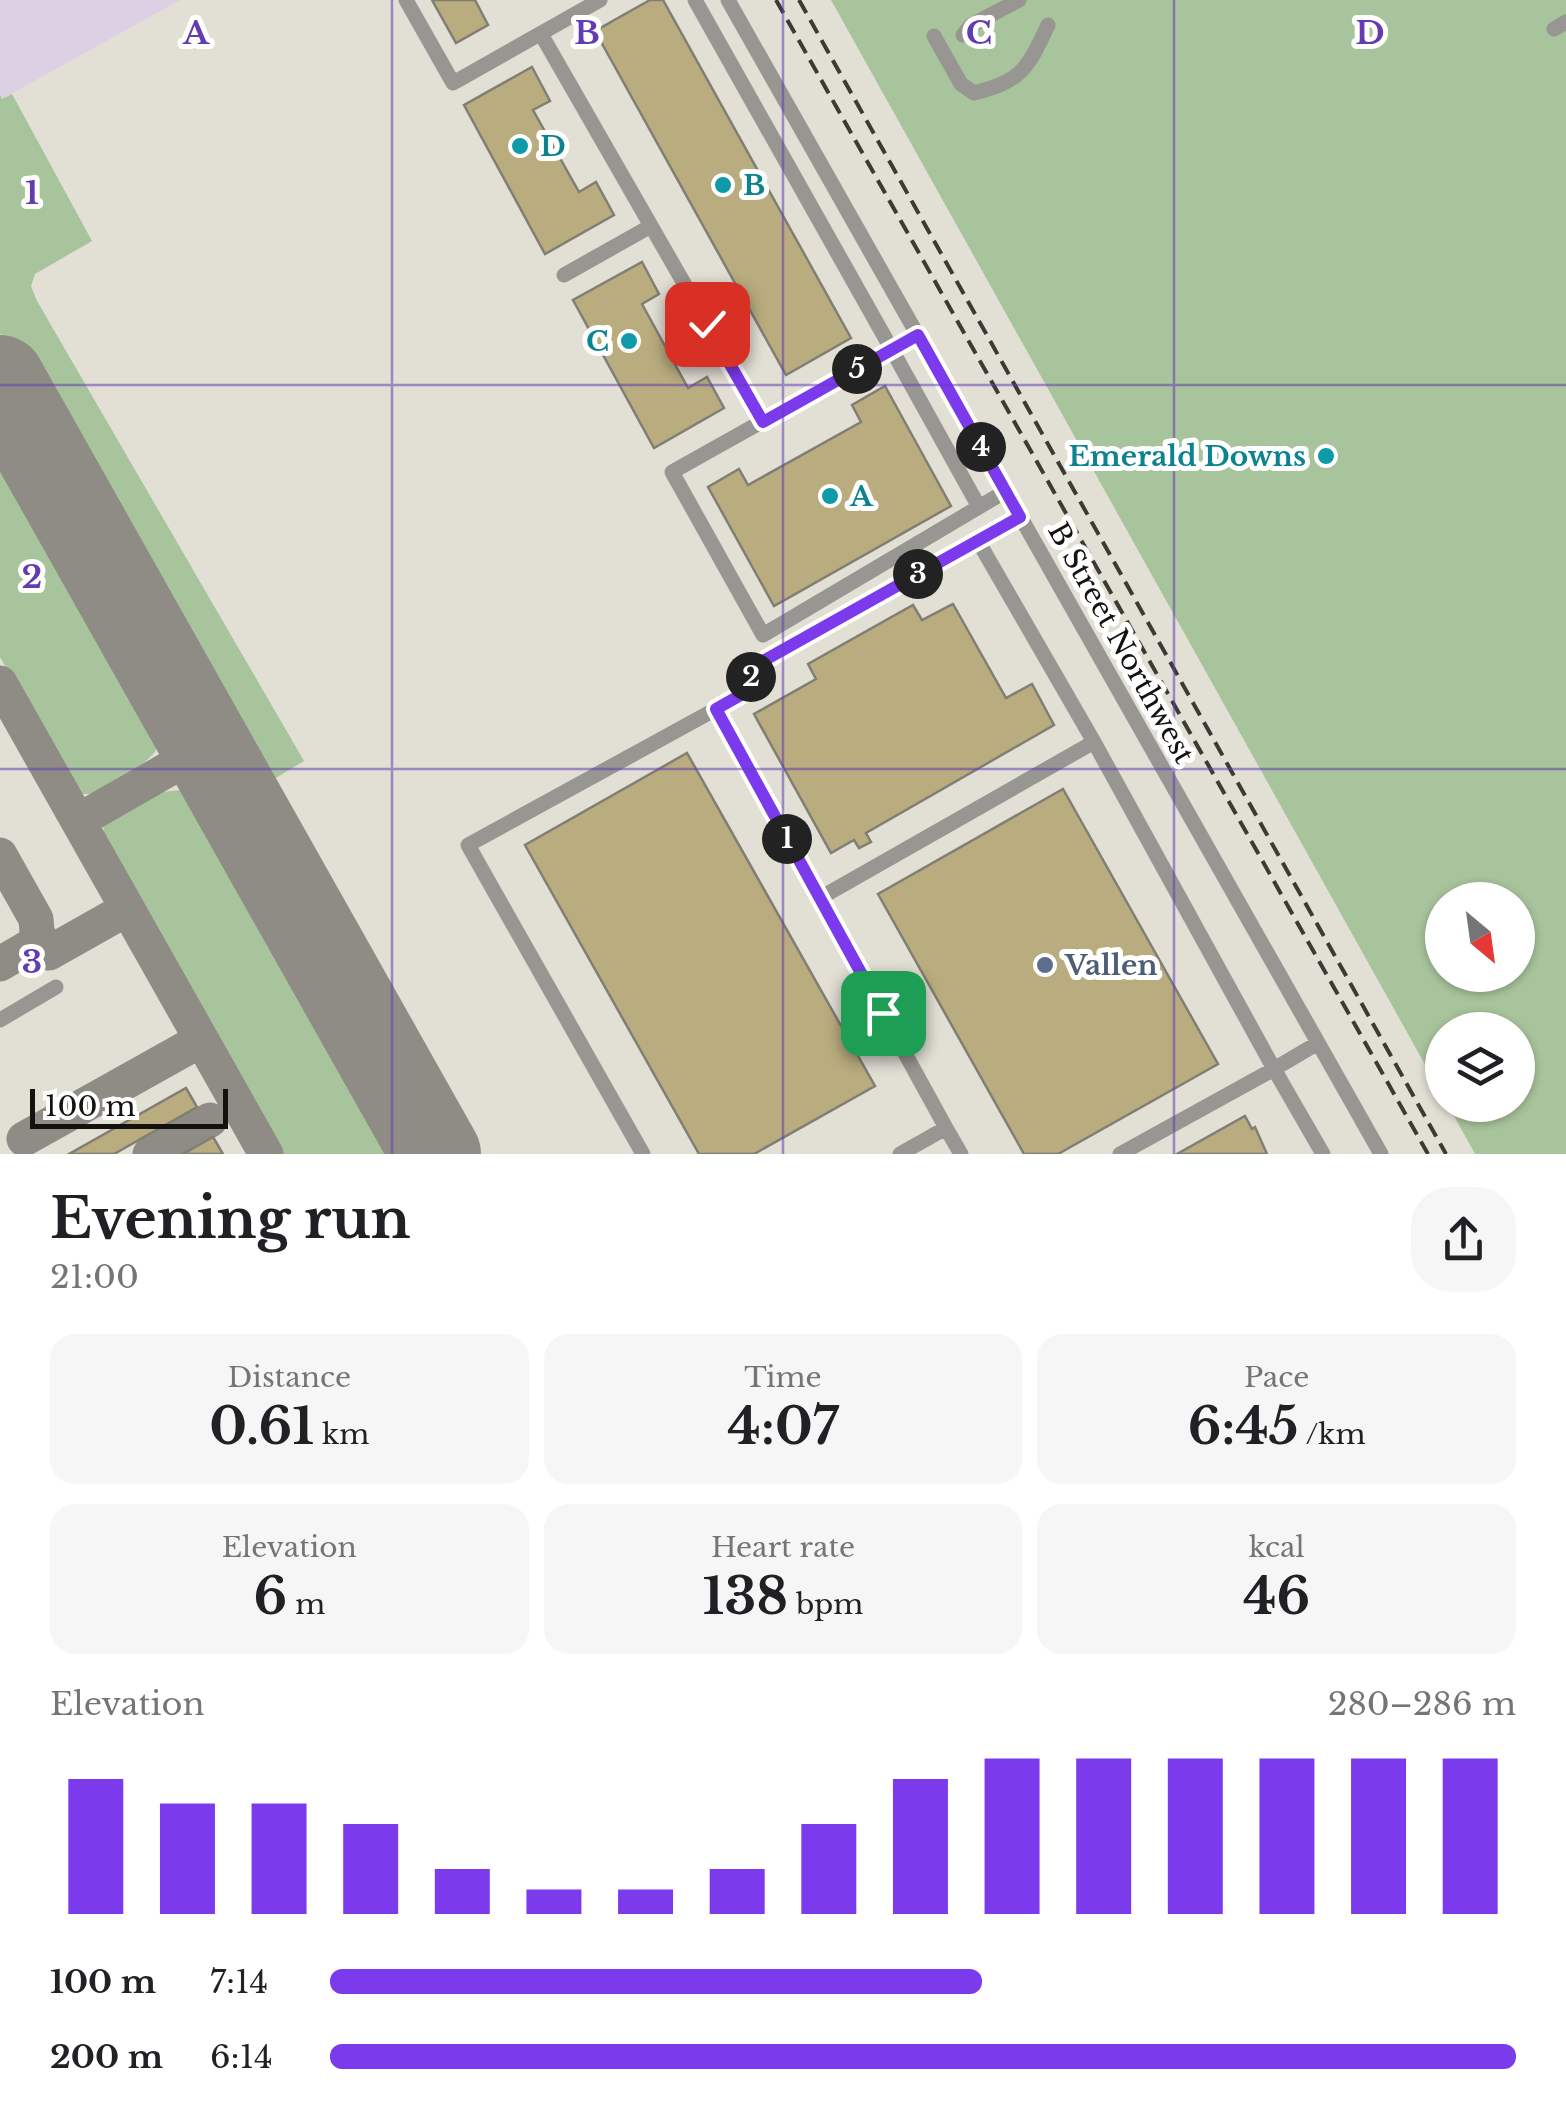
<!DOCTYPE html>
<html lang="en">
<head>
<meta charset="utf-8">
<style>
  body { margin:0; font-family:"Libre Baskerville",serif; background:#f6f6f6; color:#202124; height:100vh; display:flex; flex-direction:column; font-size:38px; white-space:nowrap }
  * { box-sizing:border-box; margin:0 }
  p { font-size:32px; color:#757577 }
  .icon { flex:none; width:55px; height:55px; fill:none; stroke:currentColor; stroke-width:2; stroke-linecap:round; stroke-linejoin:round }
  .map { position:relative; height:1154px; overflow:hidden }
  .sheet { display:flex; flex-direction:column; background:#fff; flex:1 }
  .sheet>* { flex:none }
  .needle { width:65px; rotate:151deg }
  .fabs { position:absolute; left:1425px; top:882px; display:grid; gap:20px }
  .fabs a { display:grid; place-items:center; width:110px; height:110px; border-radius:50%; background:#fff; box-shadow:0 2px 8px #0004; font-size:50px }
  .scale { position:absolute; left:30px; bottom:25px; width:198px; box-sizing:border-box; padding-left:10px; border:5px solid #13120f; border-top:0; font-size:28px; line-height:35px; white-space:nowrap; color:#13120f; -webkit-text-stroke:8px #fff; paint-order:stroke }
  .pin { position:absolute; display:grid; place-items:center; width:85px; height:85px; color:#fff; margin:-42px; border-radius:20px; box-shadow:0 5px 15px #0006 }
  .km { position:absolute; width:50px; height:50px; margin:-25px; border-radius:50%; background:#222; color:#fff; font-size:28px; line-height:50px; text-align:center }
  .round { display:grid; place-items:center; flex:none; width:105px; height:105px; border-radius:40px; background:#f6f6f6 }
  .overview { display:flex; align-items:center; justify-content:space-between; height:170px; padding:0 50px }
  h1 { font-size:55px; font-weight:700; line-height:75px }
  .stats { display:grid; grid-template-columns:repeat(3,1fr); gap:15px; height:170px; padding:10px 50px }
  .stats div { display:grid; align-content:center; border-radius:25px; background:#f6f6f6; text-align:center }
  .stats b { font-size:50px; font-weight:700 }
  .stats small { font-size:28px; font-weight:400 }
  .stats p { font-size:28px }
  .chart { height:280px; padding:20px 50px }
  .chart p { display:flex; justify-content:space-between }
  .chart svg { width:100%; height:180px; margin-top:10px; stroke:#7c3aed; stroke-width:6 }
  ul { padding:0 50px; list-style:none; font-size:32px }
  li { display:grid; grid-template-columns:160px 120px 1fr; align-items:center; height:75px }
  li i { height:25px; border-radius:12px; background:#7c3aed }
  .map>svg:first-child { display:block }
  .commercial { fill:#dcd0e4 }
  .green { fill:#a8c49c; fill-rule:evenodd }
  .lines { fill:none; stroke-linecap:round; stroke-linejoin:round }
  .taxiway { stroke:#8e8c85; stroke-width:35 }
  .runway { stroke:#8e8c85; stroke-width:90 }
  .building { fill:#b9ac7e; stroke:#817f75; stroke-width:2.5 }
  .minor { stroke:#979692; stroke-width:15 }
  .rail { stroke:#3b3a35; stroke-width:4; stroke-dasharray:15 8; stroke-linecap:butt }
  .route-casing { stroke:#fff; stroke-width:20 }
  .route { stroke:#7c3aed; stroke-width:12 }
  .grid { fill:none; stroke:#633cb4; stroke-width:2.5; stroke-opacity:0.55 }
  .culture-dot { fill:#0f9aa8; stroke:#fff; stroke-width:4 }
  .service-dot { fill:#5c6f8a; stroke:#fff; stroke-width:4 }
  .labels { text-anchor:middle; dominant-baseline:central; stroke-width:10; stroke-linejoin:round; paint-order:stroke }
  .culture-label { font-size:28px; font-weight:bold; fill:#0d838f; stroke:#fff; text-anchor:start }
  .street-label { font-size:28px; fill:#13120f; stroke:#fff }
  .service-label { font-size:28px; font-weight:bold; fill:#4e5e75; stroke:#fff; text-anchor:start }
  .grid-label { font-size:32px; text-anchor:middle; font-weight:bold; fill:#633cb4; stroke:#fff; stroke-width:10; stroke-linejoin:round; paint-order:stroke }
</style>
</head>
<body>
<div class="map">
<svg width="1566" height="1154" viewBox="0 0 1566 1154">
  <rect width="100%" height="100%" fill="#e2dfd5"/>
  <path class="commercial" d="M0 0H180L2 99 0 95Z"/>
  <path class="green" d="M831 0H1566V1154H1475L1448 1105H1518V1030H1442V1095ZM1442 900H1518V975H1442Z
    M12 94 92 241 35 274 31 286 37 301 304 761 256 790 216 726 0 333V95L2 99Z
    M0 434 155 708 160 735 155 752 132 775 100 794H79L0 657Z
    M186 790 207 800 406 1154H280L145 924 107 851 103 826C132 801 147 791 186 790Z"/>
  <g class="lines">
    <path class="taxiway" d="M0 683 266 1154
      M78 821 207 747
      M0 855 36 919 37 933 49 953 127 909
      M0 964 41 940
      M24 1139 201 1040
      M150 1154 210 1120"/>
    <path class="runway" d="M0 380 436 1154"/>
  </g>
  <path class="building" d="M432 0H475L488 25 456 43Z
    M650 0H663L851 338 786 375 595 31Z
    M532 67 550 101 533 110 579 192 596 182 614 215 545 254 464 105Z
    M642 262 659 294 642 304 688 388 707 377 724 408 654 448 573 300Z
    M885 386 951 506 774 606 708 487 739 469 748 485 861 422 852 405Z
    M953 604 1006 698 1032 684 1054 725 866 833 871 842 859 848 854 840 831 853 754 714 816 679 808 664 913 605 922 620Z
    M687 753 875 1086 754 1154H699L525 845Z
    M1063 789 1218 1064 1058 1154H1024L878 894Z
    M186 1088 197 1107 114 1154H69Z
    M1245 1116 1252 1129 1255 1127 1267 1154H1177Z
    M213 1137 223 1154H183Z"/>
  <g class="lines">
    <path class="minor" d="M406 0 453 83 600 0
      M695 0 892 350 763 421
      M728 0 1381 1154
      M1554 29 1566 22
      M541 34 763 421 672 472 763 635 1006 491
      M963 35 970 26 1019 0
      M934 36 961 84 974 93C1022 81 1028 68 1048 25
      M564 275 651 226
      M918 335 892 350 979 507
      M716 709 746 691 754 666 1021 517
      M1094 742 1274 1069 1120 1154
      M820 898 1094 742 978 541
      M0 1020 56 987
      M1318 1043 1274 1069 1323 1154
      M643 1154 468 845 716 709 946 1128
      M900 1154 946 1128 961 1154"/>
    <path class="rail" d="M776 0 1428 1154
      M799 0 1446 1154"/>
  </g>
  <g class="lines">
    <defs>
      <path id="route" d="M707 324 763 422 918 335 1020 517 754 666 746 692 716 709 883 1013"/>
    </defs>
    <use href="#route" class="route-casing"/>
    <use href="#route" class="route"/>
  </g>
  <path class="grid" d="M392 0V1154M783 0V1154M1174 0V1154M0 385H1566M0 769H1566"/>
  <g class="culture-dot">
    <circle cx="520" cy="146" r="10"/>
    <circle cx="723" cy="185" r="10"/>
    <circle cx="629" cy="341" r="10"/>
    <circle cx="1326" cy="456" r="10"/>
    <circle cx="830" cy="496" r="10"/>
  </g>
  <circle class="service-dot" cx="1045" cy="965" r="10"/>
  <g class="labels">
    <g class="culture-label">
      <text x="540" y="146">D</text>
      <text x="743" y="185">B</text>
      <text x="609" y="341" text-anchor="end">C</text>
      <text x="1306" y="456" text-anchor="end">Emerald Downs</text>
      <text x="850" y="496">A</text>
    </g>
    <g class="street-label">
      <text transform="translate(1121 643) rotate(61)">B Street Northwest</text>
    </g>
    <g class="service-label">
      <text x="1065" y="965">Vallen</text>
    </g>
  </g>
  <g class="grid-label">
    <text x="196" y="44">A</text>
    <text x="587" y="44">B</text>
    <text x="979" y="44">C</text>
    <text x="1370" y="44">D</text>
    <text x="32" y="204">1</text>
    <text x="32" y="588">2</text>
    <text x="32" y="973">3</text>
  </g>
</svg>
<div class="fabs">
<a><svg class="needle" viewBox="-14 -14 28 28"><path d="M0-13l5 13h-10z" fill="#e53935"/><path d="M0 13l5-13h-10z" fill="#757577"/></svg></a>
<a><svg class="icon" aria-label="layers" viewBox="0 0 24 24"><path d="M12 4l9 5-9 5-9-5zM3 14l9 5 9-5"/></svg></a>
</div>
<div class="scale">100 m</div>
<div class="pin" style="left:883px;top:1013px;background:#1e9e55"><svg class="icon" aria-label="arrive" viewBox="0 0 24 24"><path d="M6 21V4h12l-3 4 3 4H6"/></svg></div>
<div class="pin" style="left:707px;top:324px;background:#d93025"><svg class="icon" aria-label="check" viewBox="0 0 24 24"><path d="M5 12l5 5 9-10"/></svg></div>
<b class="km" style="left:787px;top:839px">1</b>
<b class="km" style="left:751px;top:677px">2</b>
<b class="km" style="left:918px;top:574px">3</b>
<b class="km" style="left:981px;top:447px">4</b>
<b class="km" style="left:857px;top:369px">5</b>
</div>
<section class="sheet">
<div class="overview"><div><h1>Evening run</h1><p>21:00</p></div><a class="round"><svg class="icon" aria-label="share" viewBox="0 0 24 24"><path d="M12 15V3M7 8l5-5 5 5M5 13v7h14v-7"/></svg></a></div>
<div class="stats">
<div><p>Distance</p><b>0.61<small> km</small></b></div>
<div><p>Time</p><b>4:07</b></div>
<div><p>Pace</p><b>6:45<small> /km</small></b></div>
</div>
<div class="stats">
<div><p>Elevation</p><b>6<small> m</small></b></div>
<div><p>Heart rate</p><b>138<small> bpm</small></b></div>
<div><p>kcal</p><b>46</b></div>
</div>
<div class="chart"><p><span>Elevation</span>280–286 m</p>
<svg viewBox="0 0 160 44" preserveAspectRatio="none"><path d="M5 44V11M15 44V17M25 44V17M35 44V22M45 44V33M55 44V38M65 44V38M75 44V33M85 44V22M95 44V11M105 44V6M115 44V6M125 44V6M135 44V6M145 44V6M155 44V6"/></svg>
</div>
<ul>
<li><b>100 m</b>7:14<i style="width:55%"></i></li>
<li><b>200 m</b>6:14<i style="width:100%"></i></li>
</ul>
</section>
</body>
</html>
